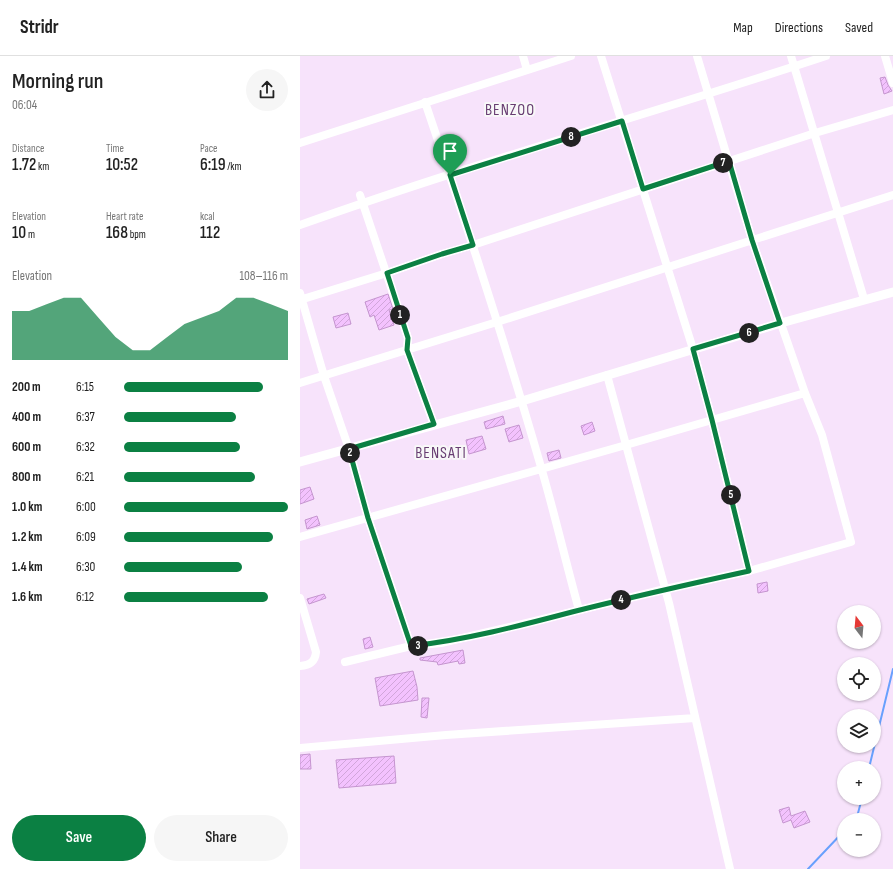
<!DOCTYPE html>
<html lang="en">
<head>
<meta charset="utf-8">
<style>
  body { margin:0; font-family:"Sofia Sans Condensed",sans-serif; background:#f6f6f6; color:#222; height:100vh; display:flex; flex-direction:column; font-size:15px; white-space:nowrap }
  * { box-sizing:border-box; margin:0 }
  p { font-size:13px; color:#767676 }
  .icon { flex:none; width:22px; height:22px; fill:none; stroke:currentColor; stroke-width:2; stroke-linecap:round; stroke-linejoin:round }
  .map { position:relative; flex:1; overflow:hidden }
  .side { display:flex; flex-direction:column; background:#fff; width:300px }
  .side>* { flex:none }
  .needle { width:26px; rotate:344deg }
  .controls { position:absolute; left:537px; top:549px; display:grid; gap:8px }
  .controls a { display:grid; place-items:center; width:44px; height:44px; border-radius:50%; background:#fff; box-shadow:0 1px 3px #0004; font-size:20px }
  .pin { position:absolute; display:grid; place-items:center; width:34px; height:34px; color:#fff; margin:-41px -17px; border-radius:50% 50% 50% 0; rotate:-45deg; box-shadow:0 0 4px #0007 }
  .pin .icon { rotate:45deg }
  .km { position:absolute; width:20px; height:20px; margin:-10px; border-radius:50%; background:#222; color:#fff; font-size:11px; line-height:20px; text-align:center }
  .round { display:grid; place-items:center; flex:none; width:42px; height:42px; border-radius:21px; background:#f6f6f6 }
  .headline { display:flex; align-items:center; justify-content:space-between; height:68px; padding:0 12px }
  h1 { font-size:22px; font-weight:600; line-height:30px }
  .metrics { display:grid; grid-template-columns:repeat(3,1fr); gap:6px; height:68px; padding:4px 12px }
  .metrics div { display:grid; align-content:center }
  .metrics b { font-size:17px; font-weight:600 }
  .metrics small { font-size:11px; font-weight:400 }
  .metrics p { font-size:11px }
  .chart { height:112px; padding:8px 12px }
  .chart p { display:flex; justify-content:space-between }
  .chart svg { width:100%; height:72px; margin-top:4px; fill:#0b8043; opacity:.7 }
  .button { display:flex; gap:8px; margin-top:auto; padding:8px 12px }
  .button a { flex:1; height:46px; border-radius:24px; background:#0b8043; color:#fff; font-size:16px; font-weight:600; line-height:46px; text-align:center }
  .button a+a { background:#f6f6f6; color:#222 }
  ul { padding:0 12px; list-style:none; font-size:13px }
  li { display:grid; grid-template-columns:64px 48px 1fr; align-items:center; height:30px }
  li i { height:10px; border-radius:5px; background:#0b8043 }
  header { display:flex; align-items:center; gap:24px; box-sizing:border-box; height:56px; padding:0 20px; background:#fff; border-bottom:1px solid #e0e0e0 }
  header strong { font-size:19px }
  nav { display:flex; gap:22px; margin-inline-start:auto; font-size:14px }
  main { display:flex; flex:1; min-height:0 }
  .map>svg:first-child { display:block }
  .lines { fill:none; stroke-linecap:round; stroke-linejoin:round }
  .stream { stroke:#68a0fd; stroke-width:2 }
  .building { fill:url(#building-hatch); stroke:#c595cf }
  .minor { stroke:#fff; stroke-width:8 }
  .tertiary { stroke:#fff; stroke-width:9 }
  .route-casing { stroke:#fff; stroke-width:8 }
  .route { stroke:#0b8043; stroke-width:5 }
  .labels { text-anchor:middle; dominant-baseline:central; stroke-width:4; stroke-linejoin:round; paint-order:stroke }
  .quarter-label { font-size:16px; letter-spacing:1px; fill:#683d72; stroke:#f8f8f8 }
</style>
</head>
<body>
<header>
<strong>Stridr</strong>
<nav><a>Map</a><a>Directions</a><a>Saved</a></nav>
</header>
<main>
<section class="side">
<div class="headline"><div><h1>Morning run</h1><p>06:04</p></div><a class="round"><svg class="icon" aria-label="share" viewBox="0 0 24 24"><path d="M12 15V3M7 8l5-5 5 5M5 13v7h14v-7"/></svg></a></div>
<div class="metrics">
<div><p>Distance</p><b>1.72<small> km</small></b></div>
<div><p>Time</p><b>10:52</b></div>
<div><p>Pace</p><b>6:19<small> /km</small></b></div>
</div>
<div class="metrics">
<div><p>Elevation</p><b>10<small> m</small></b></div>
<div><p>Heart rate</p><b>168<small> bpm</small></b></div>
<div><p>kcal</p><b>112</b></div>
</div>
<div class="chart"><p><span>Elevation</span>108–116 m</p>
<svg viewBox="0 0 160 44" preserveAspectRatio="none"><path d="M0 44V14L10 14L20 10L30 6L40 6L50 18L60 30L70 38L80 38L90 30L100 22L110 18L120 14L130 6L140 6L150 10L160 14V44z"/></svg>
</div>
<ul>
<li><b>200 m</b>6:15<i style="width:85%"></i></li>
<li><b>400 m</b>6:37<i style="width:68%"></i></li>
<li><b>600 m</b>6:32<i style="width:71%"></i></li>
<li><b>800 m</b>6:21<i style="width:80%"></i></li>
<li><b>1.0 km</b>6:00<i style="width:100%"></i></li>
<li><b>1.2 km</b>6:09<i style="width:91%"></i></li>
<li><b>1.4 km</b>6:30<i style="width:72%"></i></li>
<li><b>1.6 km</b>6:12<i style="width:88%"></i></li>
</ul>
<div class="button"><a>Save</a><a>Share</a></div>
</section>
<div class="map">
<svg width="593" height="813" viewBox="0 0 593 813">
  <defs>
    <pattern id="building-hatch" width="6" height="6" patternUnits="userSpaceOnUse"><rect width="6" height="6" fill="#f3c2fe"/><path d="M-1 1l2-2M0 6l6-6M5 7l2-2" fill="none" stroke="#d1a6da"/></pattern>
  </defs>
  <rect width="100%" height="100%" fill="#f7e3fb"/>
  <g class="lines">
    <path class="stream" d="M569 712 593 613
      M554 764 557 761 562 742
      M508 813 544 775"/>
  </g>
  <path class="building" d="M585 21 588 29 592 35 584 38 580 22Z
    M88 238 93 253 89 254 94 269 79 274 74 259 70 261 65 246Z
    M48 257 51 268 36 272 33 261Z
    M203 360 205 368 186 373 184 366Z
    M292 366 295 375 284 379 281 370Z
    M219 369 223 382 209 386 205 373Z
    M182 380 186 393 169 398 166 384Z
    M259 394 261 402 249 405 247 397Z
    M10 431 14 443 0 448V434Z
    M17 460 20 469 7 473 5 464Z
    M467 526 468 535 458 537 457 528Z
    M24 538 26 542 9 548 7 543Z
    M70 581 73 591 65 593 63 583Z
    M163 594 165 607 159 608 158 605 138 609 137 606 120 604V602Z
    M113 615 117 631 118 644 80 650 75 622Z
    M122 642H129L127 662 121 661Z
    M10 698 11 713H0V699Z
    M94 700 96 727 39 732 36 704Z
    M489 751 491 760 505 755 510 766 494 772 491 764 483 767 479 754Z"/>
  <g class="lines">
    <path class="minor" d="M223 0 227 14
      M301 0 393 293 412 364 449 515
      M491 0 564 243
      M585 0 593 27
      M125 46C166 167 206 289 241 411 255 459 266 507 279 554
      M0 87 271 0
      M60 139 108 282 107 294 134 369
      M0 169C173 107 351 58 526 0
      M0 237 24 320 49 393 68 462 111 590
      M0 244 87 217 142 198 173 189 515 77 593 54
      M307 319 369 547 430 813
      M0 327 197 266 593 139
      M0 481 326 389 505 337
      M0 542 16 596C15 606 10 609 0 610
      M45 606 111 590 141 587 235 565 365 533 449 515 551 486 522 379 505 337 452 184 397 0
      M0 692 146 679 395 662"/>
    <path class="tertiary" d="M0 406 222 345 481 267 593 236"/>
  </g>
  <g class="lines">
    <defs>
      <path id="route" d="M322 65 343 133 429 105 452 184 480 267 393 293 412 364 449 515C390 528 331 541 272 556 219 570 165 584 111 590L68 462 49 393 134 368 107 294 108 282 87 217 142 198 173 189 150 119Z"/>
    </defs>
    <use href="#route" class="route-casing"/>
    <use href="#route" class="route"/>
  </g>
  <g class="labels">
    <g class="quarter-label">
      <text x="210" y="54">BENZOO</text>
      <text x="141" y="397">BENSATI</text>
    </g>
  </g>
</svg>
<div class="controls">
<a><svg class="needle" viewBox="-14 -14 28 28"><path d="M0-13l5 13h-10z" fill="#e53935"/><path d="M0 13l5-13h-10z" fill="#767676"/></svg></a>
<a><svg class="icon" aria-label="locate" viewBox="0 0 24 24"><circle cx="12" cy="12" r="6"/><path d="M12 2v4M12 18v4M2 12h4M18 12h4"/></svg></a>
<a><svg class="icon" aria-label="layers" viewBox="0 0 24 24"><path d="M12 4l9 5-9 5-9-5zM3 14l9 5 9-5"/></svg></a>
<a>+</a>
<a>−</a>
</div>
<div class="pin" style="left:150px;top:119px;background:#1e9e55"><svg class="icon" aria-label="arrive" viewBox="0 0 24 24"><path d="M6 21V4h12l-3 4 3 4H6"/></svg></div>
<b class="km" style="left:100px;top:259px">1</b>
<b class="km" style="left:50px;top:397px">2</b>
<b class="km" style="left:118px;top:590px">3</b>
<b class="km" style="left:321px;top:544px">4</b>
<b class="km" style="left:431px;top:439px">5</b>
<b class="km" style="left:449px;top:277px">6</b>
<b class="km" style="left:423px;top:107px">7</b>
<b class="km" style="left:271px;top:81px">8</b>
</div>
</main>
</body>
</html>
